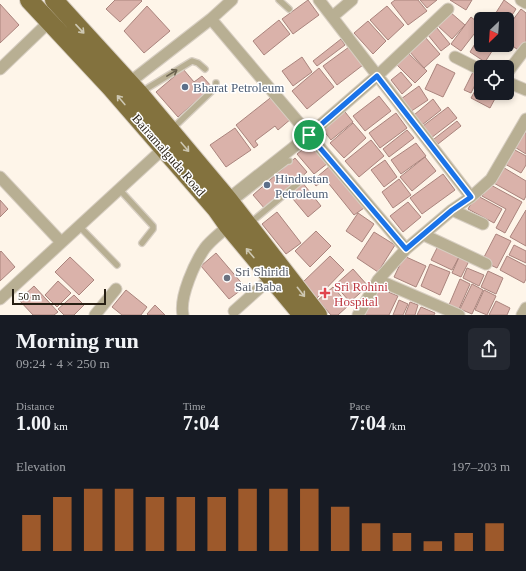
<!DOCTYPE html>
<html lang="en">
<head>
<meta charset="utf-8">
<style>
  body { margin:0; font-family:"Times New Roman",serif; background:#242831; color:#f1f3f6; height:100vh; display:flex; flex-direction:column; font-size:15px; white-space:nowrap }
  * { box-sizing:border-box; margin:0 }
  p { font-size:13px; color:#9ea1a6 }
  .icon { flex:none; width:22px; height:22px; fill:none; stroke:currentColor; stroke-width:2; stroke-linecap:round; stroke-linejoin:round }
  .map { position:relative; height:315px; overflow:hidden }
  .sheet { display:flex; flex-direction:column; background:#171b24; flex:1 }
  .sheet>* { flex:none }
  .needle { width:26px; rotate:205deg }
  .controls { position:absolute; left:474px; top:12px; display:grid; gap:8px }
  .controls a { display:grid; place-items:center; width:40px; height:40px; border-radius:6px; background:#171b24; box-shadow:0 2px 6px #0003; font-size:20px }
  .scale { position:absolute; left:12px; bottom:10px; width:94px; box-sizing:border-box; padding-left:4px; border:2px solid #271f13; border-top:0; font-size:11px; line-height:14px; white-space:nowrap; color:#271f13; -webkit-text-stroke:3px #fff; paint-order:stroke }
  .pin { position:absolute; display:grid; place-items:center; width:34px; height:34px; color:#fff; margin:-17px; border:2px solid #fff; border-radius:50%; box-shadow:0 1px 4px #0007 }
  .round { display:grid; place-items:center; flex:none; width:42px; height:42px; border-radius:6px; background:#242831 }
  .overview { display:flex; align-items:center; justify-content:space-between; height:68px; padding:0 16px }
  h1 { font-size:22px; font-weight:800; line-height:30px }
  .metrics { display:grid; grid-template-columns:repeat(3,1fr); gap:6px; height:68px; padding:4px 16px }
  .metrics div { display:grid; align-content:center }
  .metrics b { font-size:20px; font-weight:800 }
  .metrics small { font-size:11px; font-weight:400 }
  .metrics p { font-size:11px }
  .chart { height:112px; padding:8px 16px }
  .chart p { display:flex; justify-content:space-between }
  .chart svg { width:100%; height:72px; margin-top:4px; stroke:#9d592b; stroke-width:6 }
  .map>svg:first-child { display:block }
  .building { fill:#dab2aa; stroke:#aa847d }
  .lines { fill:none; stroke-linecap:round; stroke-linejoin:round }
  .lane-casing { stroke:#d7cec2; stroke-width:8 }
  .street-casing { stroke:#d7cec2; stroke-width:13 }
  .primary-casing { stroke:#d7cec2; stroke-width:20 }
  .lane { stroke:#b8af93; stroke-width:5.5 }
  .street { stroke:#b8af93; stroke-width:11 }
  .primary { stroke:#83723e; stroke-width:18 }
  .oneway { stroke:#cdc7b2 }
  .oneway2 { stroke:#68604d }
  .route-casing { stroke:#fff; stroke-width:8 }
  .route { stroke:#1a73e8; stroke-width:5 }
  .service-dot { fill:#5c6f8a; stroke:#fff; stroke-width:1.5 }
  .worship-dot { fill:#6b7280; stroke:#fff; stroke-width:1.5 }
  .health-dot { fill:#e0444e; stroke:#fff; stroke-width:1.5 }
  .labels { text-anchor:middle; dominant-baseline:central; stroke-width:3; stroke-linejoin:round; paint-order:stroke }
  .service-label { font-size:13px; fill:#4e5e75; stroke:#fff; text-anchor:start }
  .street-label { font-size:13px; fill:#271f13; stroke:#fff }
  .worship-label { font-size:13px; fill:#5b616d; stroke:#fff; text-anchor:start }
  .health-label { font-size:13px; fill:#be3a42; stroke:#fff; text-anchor:start }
</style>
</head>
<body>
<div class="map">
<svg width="526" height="315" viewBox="0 0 526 315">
  <rect width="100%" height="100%" fill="#fef5e9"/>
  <path class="building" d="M115 0H141L142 1 120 22 106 9Z
    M308 0 319 15 293 34 282 19Z
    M395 0H418L427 11 408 25 391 3Z
    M420 0H437L427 8Z
    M450 0H472L466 10Z
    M504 0 516 9 507 23V19H492Z
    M0 4 19 25 0 43Z
    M147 6 170 31 144 53 124 31Z
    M387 6 404 25 388 40 370 20Z
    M521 9 526 13V45L521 52 507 42V28Z
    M450 12 465 25 452 39 438 26Z
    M471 17 481 25 461 51 451 44Z
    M279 20 290 34 264 55 253 41Z
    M368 21 386 41 373 54 354 33Z
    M437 28 450 44 441 51 428 35Z
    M481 34V45H496L485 62 470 52Z
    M425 37 440 54 424 68 409 51Z
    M341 39 345 45 317 66 313 61Z
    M349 47 363 65 337 85 323 66Z
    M409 54 427 71 415 83 397 65Z
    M302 57 312 72 293 86 282 71Z
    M437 64 455 73 443 97 425 89Z
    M319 68 334 87 307 109 292 91Z
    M183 69 194 82 202 76 212 87 178 117 156 92Z
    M401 72 412 85 402 94 391 80Z
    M473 72 480 75 471 93 464 90Z
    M481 80V93H498L490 108 471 98Z
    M419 86 428 100 410 112 401 99Z
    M274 95 292 118 278 130 275 126 255 141 258 145 254 148 236 125Z
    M379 96 391 111 365 131 353 116Z
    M433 99 441 110 422 125 414 115Z
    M448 107 457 118 431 138 423 126Z
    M342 108 353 122 331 140 320 126Z
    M396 113 407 128 380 148 369 133Z
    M457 121 461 126 438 144 434 139Z
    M353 123 366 138 344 158 330 143Z
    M235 128 251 150 226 167 210 145Z
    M407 130 414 138 389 157 383 149Z
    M521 131 526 133V154L513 146Z
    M371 140 384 156 359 177 345 161Z
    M311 143 328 163 314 174 297 154Z
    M416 143 426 156 401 174 391 160Z
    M513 149 526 156V165L521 173 505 164Z
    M425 157 436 171 412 191 400 177Z
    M295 158 307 172 265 209 253 195Z
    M385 160 397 177 384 187 371 170Z
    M330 166 364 208 354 215 325 179 316 186 312 181Z
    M501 166 526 181V196L524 200 492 182Z
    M443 174 455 190 422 214 410 198Z
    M399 179 411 195 393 208 382 192Z
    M302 182 321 206 308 217 288 193Z
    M489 184 522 202 505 233 496 228 506 209 482 196Z
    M476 195 502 209 494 223 468 209Z
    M0 200 8 209 0 217Z
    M408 202 421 217 403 232 390 216Z
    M526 210V246L510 237Z
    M277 212 301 243 286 254 262 224Z
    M358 213 374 224 362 242 346 231Z
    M316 231 331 246 310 267 295 251Z
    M374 232 395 245 378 272 357 258Z
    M496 234 511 241 497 268 482 261Z
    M514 245 526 251V263L509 255Z
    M438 246 459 257 452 270 431 260Z
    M1 251 15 267 0 281V252Z
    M216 253 245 287 229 299 201 266Z
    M330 256 344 270 317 298 302 283Z
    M404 256 426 266 416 287 394 277Z
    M507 256 526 266V279L524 283 500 270Z
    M70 257 94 280 79 295 55 272Z
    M459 257 469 261 461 277 452 273Z
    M430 264 450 272 440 295 421 286Z
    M467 268 484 275 479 286 463 278Z
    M353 269 368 286 350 302 335 285Z
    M488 271 503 278 496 294 481 287Z
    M460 279 470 284 459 309 449 305Z
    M58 281 71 293 57 307 45 295Z
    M472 284 483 290 472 314 460 309Z
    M34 286 58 312 54 315H33L19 300Z
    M333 287 349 305 338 315H331L318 300Z
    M376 287 398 296 389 315H364Z
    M126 290 147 307 141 315H122L112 307Z
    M484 290 496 296 487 315 475 310Z
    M74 295 84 305 74 315H64L58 309Z
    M399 300 408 304 403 315H393Z
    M496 301 510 308 507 315H489Z
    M410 302 418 305 415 315H405Z
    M155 305 165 315H148L147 314Z
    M421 307 435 313 434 315H417Z"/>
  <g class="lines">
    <defs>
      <path id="lane" d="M279 0 289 9
        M141 92 192 61 198 63 205 69
        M173 128 216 87V83
        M119 189 153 226V229L142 243
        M234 202 287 161H289
        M250 223 301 181 302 178
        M79 226 117 265"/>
      <path id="street" d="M319 0 471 197
        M521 0 526 3
        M332 17 352 0
        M211 19 406 249
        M455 57 481 70
        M0 69 49 22
        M507 73 526 48
        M130 82 211 19 232 0
        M507 82 526 90
        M0 177 61 242
        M228 199 309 135 377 76 448 9
        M452 210 483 224
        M424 235 486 264
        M378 280 459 315
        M0 299 163 149
        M234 311 271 278
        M95 315 116 289
        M183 315C179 297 195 262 205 248 211 240 221 233 228 226
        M358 315 378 280 406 249 452 210 471 197 491 179 526 119
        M522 315 526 308"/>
      <path id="primary" d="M29 0 111 88 216 209 228 226 302 315
        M54 0 139 93 228 199 318 315"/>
    </defs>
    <use href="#lane" class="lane-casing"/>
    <use href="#street" class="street-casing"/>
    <use href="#primary" class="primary-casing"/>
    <use href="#lane" class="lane"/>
    <use href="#street" class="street"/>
    <use href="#primary" class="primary"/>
  </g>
  <defs><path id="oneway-shaft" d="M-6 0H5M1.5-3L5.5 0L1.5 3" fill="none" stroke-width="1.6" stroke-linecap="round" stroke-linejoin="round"/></defs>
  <g class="oneway">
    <use href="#oneway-shaft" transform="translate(80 29) rotate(47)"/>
    <use href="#oneway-shaft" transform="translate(121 100) rotate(-130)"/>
    <use href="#oneway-shaft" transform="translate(185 147) rotate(50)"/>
    <use href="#oneway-shaft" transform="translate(250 253) rotate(-130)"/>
    <use href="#oneway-shaft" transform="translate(301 292) rotate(52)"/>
  </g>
  <use class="oneway2" href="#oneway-shaft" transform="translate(172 73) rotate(-31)"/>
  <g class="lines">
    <defs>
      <path id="route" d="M377 76 471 197 452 210 406 249 309 135Z"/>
    </defs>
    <use href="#route" class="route-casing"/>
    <use href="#route" class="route"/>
  </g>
  <g class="service-dot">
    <circle cx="185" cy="87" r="4"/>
    <circle cx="267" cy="185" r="4"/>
  </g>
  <circle class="worship-dot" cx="227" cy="278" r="4"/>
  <path class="health-dot" d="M323 287h4v4h4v4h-4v4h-4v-4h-4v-4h4z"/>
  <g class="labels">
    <g class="service-label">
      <text x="193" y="87">Bharat Petroleum</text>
      <text x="275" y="178">Hindustan<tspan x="275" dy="15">Petroleum</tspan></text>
    </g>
    <g class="street-label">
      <text transform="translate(169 155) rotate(49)">Bairamalguda Road</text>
    </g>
    <g class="worship-label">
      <text x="235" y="271">Sri Shiridi<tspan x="235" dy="15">Sai Baba</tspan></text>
    </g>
    <g class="health-label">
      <text x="334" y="286">Sri Rohini<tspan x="334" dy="15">Hospital</tspan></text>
    </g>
  </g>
</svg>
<div class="controls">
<a><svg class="needle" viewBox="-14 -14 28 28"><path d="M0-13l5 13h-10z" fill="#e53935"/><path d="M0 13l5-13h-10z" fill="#9ea1a6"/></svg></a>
<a><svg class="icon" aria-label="locate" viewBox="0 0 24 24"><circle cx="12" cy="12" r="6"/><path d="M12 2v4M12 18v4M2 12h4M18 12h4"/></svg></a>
</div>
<div class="scale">50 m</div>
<div class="pin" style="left:309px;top:135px;background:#1e9e55"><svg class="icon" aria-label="arrive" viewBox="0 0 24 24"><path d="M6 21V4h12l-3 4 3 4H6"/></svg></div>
</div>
<section class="sheet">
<div class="overview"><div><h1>Morning run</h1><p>09:24 · 4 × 250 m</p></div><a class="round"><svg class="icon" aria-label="share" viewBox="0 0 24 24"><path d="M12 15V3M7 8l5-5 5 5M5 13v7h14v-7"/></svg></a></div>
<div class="metrics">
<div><p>Distance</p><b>1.00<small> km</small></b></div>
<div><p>Time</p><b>7:04</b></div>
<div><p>Pace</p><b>7:04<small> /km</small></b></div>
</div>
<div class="chart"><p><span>Elevation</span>197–203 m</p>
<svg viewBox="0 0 160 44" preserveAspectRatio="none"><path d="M5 44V22M15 44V11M25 44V6M35 44V6M45 44V11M55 44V11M65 44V11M75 44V6M85 44V6M95 44V6M105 44V17M115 44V27M125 44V33M135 44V38M145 44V33M155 44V27"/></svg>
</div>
</section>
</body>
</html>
